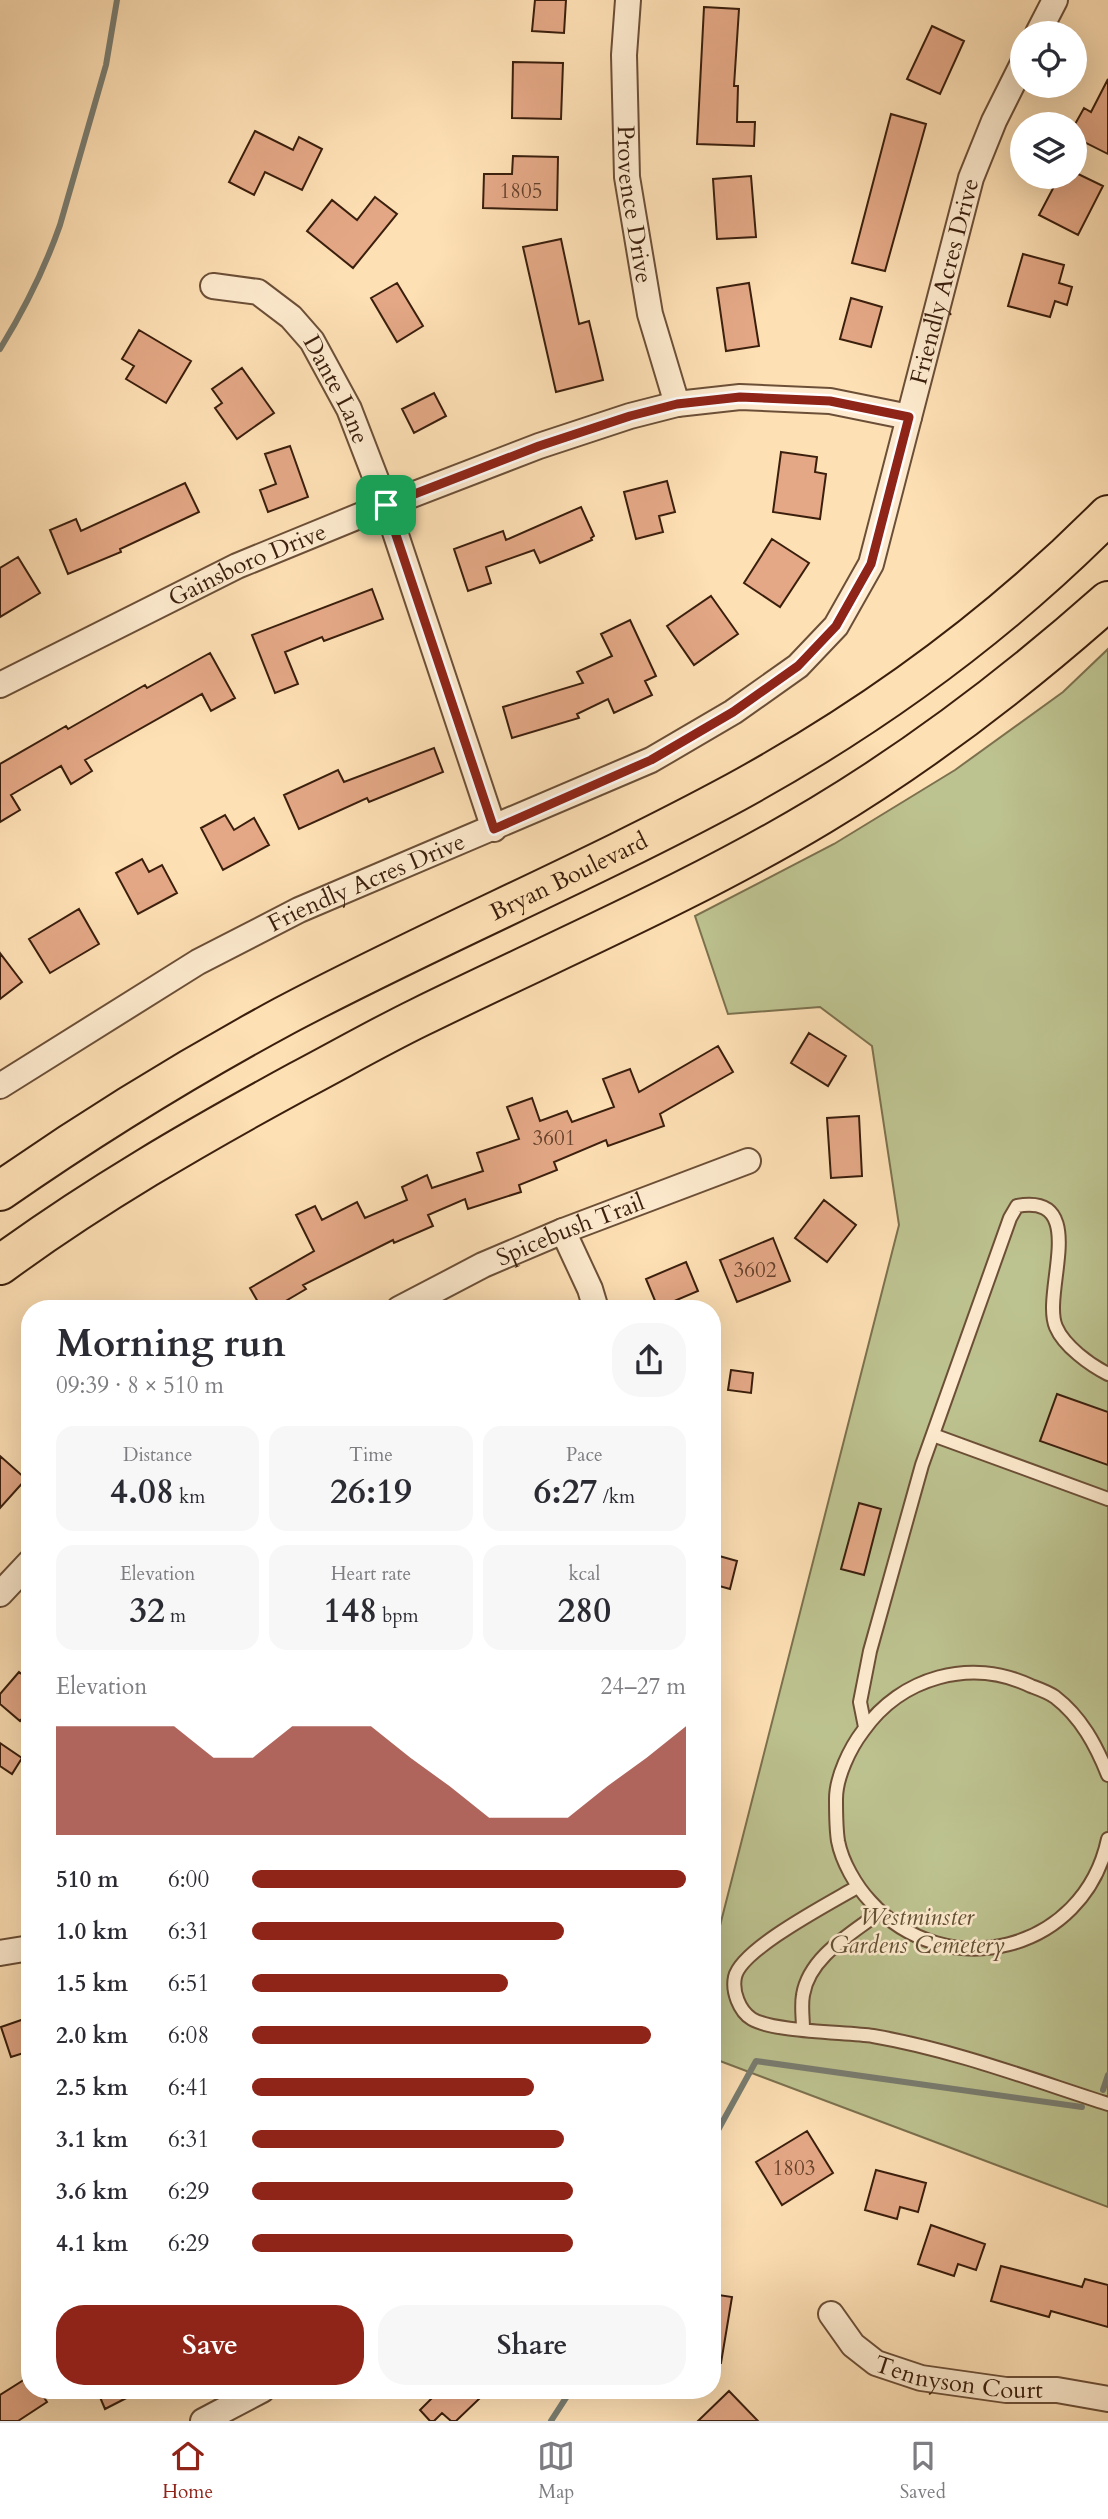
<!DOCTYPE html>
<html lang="en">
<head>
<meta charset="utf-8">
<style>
  body { margin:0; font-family:Cardo,serif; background:#f7f7f7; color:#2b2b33; height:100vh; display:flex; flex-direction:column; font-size:26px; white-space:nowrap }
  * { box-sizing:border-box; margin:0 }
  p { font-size:23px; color:#7c7c81 }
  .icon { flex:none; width:38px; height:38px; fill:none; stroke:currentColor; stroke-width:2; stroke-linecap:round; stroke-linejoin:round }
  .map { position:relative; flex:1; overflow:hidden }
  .details { position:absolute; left:21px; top:1300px; width:700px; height:1099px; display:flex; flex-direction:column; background:#fff; border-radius:28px; box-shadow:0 7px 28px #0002 }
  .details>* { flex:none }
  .tools { position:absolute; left:1010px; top:21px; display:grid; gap:14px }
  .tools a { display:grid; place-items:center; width:77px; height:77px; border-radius:50%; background:#fff; box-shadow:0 7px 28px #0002; font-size:35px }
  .pin { position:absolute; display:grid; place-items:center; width:60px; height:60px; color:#fff; margin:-30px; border-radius:14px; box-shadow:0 4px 10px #0006 }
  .round { display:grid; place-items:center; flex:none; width:74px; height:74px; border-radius:28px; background:#f7f7f7 }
  .overview { display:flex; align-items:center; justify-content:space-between; height:119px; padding:0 35px }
  h1 { font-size:38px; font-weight:800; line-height:52px }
  .stats { display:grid; grid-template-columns:repeat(3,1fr); gap:10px; height:119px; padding:7px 35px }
  .stats div { display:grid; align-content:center; border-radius:18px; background:#f7f7f7; text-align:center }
  .stats b { font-size:35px; font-weight:800 }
  .stats small { font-size:19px; font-weight:400 }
  .stats p { font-size:19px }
  .chart { height:196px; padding:14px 35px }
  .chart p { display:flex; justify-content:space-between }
  .chart svg { width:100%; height:126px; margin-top:7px; fill:#8f2418; opacity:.7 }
  .cta { display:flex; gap:14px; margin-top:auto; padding:14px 35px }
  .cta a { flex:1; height:80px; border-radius:28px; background:#8f2418; color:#fff; font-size:28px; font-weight:800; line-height:80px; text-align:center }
  .cta a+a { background:#f7f7f7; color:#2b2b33 }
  ul { padding:0 35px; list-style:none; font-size:23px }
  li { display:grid; grid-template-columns:112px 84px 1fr; align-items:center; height:52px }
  li i { height:18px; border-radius:9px; background:#8f2418 }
  .tab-bar { display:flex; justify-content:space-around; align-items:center; height:98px; border-top:2px solid #e1e1e2; background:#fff; font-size:19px; color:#7c7c81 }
  .tab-bar a { display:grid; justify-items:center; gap:4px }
  .tab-bar .current { color:#8f2418 }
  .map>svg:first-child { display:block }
  .green { fill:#bdc390; stroke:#7c714e; stroke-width:2 }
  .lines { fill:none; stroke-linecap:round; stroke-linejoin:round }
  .stream { stroke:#797d71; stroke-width:6 }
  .building { fill:#e4a886; stroke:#3b1f0d; stroke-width:2 }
  .service-casing { stroke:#6c4f37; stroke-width:16 }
  .minor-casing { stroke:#6c4f37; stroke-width:28 }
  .motorway-casing { stroke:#3b1f0d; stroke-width:42 }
  .service { stroke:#feebcf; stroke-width:12 }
  .minor { stroke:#feebcf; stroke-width:24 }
  .motorway { stroke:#fee0b5; stroke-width:38 }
  .route-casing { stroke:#fff; stroke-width:14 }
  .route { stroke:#8f2418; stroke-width:9 }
  .labels { text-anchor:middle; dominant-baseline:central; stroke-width:5; stroke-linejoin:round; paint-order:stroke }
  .number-label { font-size:21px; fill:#65412b }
  .street-label { font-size:24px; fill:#3b1f0d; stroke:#feebcf }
  .park-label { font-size:24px; font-style:italic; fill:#625034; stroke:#feebcf }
</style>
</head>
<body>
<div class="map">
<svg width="1108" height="2421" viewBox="0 0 1108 2421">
  <rect width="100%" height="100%" fill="#fee0b5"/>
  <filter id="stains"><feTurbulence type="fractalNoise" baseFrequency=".00286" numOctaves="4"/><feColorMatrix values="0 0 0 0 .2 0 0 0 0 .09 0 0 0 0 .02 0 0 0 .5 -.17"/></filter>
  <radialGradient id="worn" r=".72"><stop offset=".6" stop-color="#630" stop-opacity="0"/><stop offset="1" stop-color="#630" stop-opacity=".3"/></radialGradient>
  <path class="green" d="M1108 649V2207L712 2058V1957L899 1225 872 1046 820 1007 728 1014 695 916 834 844 955 770 1063 692Z"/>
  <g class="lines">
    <path class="stream" d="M0 349C24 310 45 268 60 225L106 65 117 0
      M1103 2090 1108 2075
      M712 2141 756 2061 1082 2107
      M551 2421 571 2390"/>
  </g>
  <path class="building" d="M535 0H566L564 33 532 31Z
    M704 7 739 9 734 86H738L737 122H755L754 146 697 144Z
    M932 26 964 41 940 94 907 79Z
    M513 62 563 63 561 119 512 118Z
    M1108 79V154L1074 137V126L1084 108 1091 112Z
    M891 114 926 124 885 271 852 263Z
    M255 131 293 150 299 137 322 149 302 190 265 172 254 195 229 182Z
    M513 156 558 157 557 210 483 208 484 174H512Z
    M1074 172 1103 186 1078 235 1039 215 1059 177H1074Z
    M751 176 756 237 717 239 713 179Z
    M375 197 397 214 353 268 307 231 332 200 357 220Z
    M561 239 579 324 589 321 603 380 556 392 523 247Z
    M1023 254 1064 265 1059 283 1072 287 1067 305 1055 301 1050 317 1008 306Z
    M397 283 423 326 397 342 371 298Z
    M749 283 759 346 726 351 717 288Z
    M851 298 882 307 871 347 840 339Z
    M139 330 191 361 166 403 126 379 134 366 122 359Z
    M242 368 274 413 237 439 215 408 222 403 212 389Z
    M434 393 446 416 414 433 402 409Z
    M290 446 308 497 268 512 260 490 276 484 265 454Z
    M781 452 817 457 815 472 826 474 820 519 773 512Z
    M667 481 675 512 659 516 663 532 636 539 624 492Z
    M185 483 199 512 120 549 121 552 68 574 50 530 76 519 81 531Z
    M581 507 594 536 591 538 592 540 540 563 534 550 486 567 491 583 468 591 454 549 503 531 506 540Z
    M772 539 809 563 780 607 744 583Z
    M18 557 40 593 0 617V568Z
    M372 589 383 619 324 641 322 637 285 652 298 684 275 693 252 635Z
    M711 596 738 634 694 665 667 626Z
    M630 620 656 676 645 681 652 695 614 713 608 699 577 714 579 718 512 738 503 707 583 683 577 672 612 656 601 634Z
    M210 653 235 698 211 711 202 694 85 760 92 771 71 784 61 766 11 795 20 810 0 822V764L66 726 68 729 145 685 147 688Z
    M434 748 443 772 369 802 367 798 299 829 284 795 338 770 344 782Z
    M225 815 234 830 254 818 269 845 223 870 201 828Z
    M142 859 149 872 162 865 177 893 138 914 116 873Z
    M79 909 99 944 50 973 29 939Z
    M0 953 22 982 0 999Z
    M809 1033 846 1056 828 1086 791 1063Z
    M718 1046 733 1072 660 1114 664 1126 608 1146 606 1140 554 1162 557 1170 519 1185 521 1192 468 1209 465 1199 428 1215 433 1226 394 1243 393 1240 303 1285 306 1289 272 1309H262L250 1288 314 1251 296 1215 315 1206 322 1220 357 1202 365 1218 407 1200 402 1187 427 1175 432 1188 483 1171 477 1153 519 1139 507 1107 532 1098 540 1121 567 1111 572 1122 614 1107 603 1079 630 1069 639 1092Z
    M859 1116 862 1176 831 1178 827 1118Z
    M824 1200 856 1225 827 1262 795 1238Z
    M773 1238 790 1281 737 1302 720 1260Z
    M686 1262 698 1291 658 1308 646 1279Z
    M731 1370 753 1373 751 1393 728 1390Z
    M1057 1394 1108 1412V1465L1040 1441Z
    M0 1456 26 1479 0 1508Z
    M859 1503 881 1509 864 1575 841 1569Z
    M712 1554 737 1561 730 1589 712 1584Z
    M19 1672 30 1681V1710L20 1721 0 1704V1694Z
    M0 1743 22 1758 12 1774 0 1766Z
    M30 2017V2051L11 2057 1 2027Z
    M807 2131 833 2173 782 2205 756 2162Z
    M876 2170 926 2183 918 2212 900 2207 897 2219 865 2210Z
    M931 2225 985 2244 976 2270 958 2264 954 2276 918 2264Z
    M1001 2266 1082 2287 1085 2279 1108 2285V2327L1051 2311 1049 2317 991 2301Z
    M712 2294 732 2297 721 2363H712Z
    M30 2376V2390H39L47 2402 18 2421H0V2395Z
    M97 2390H142L105 2409Z
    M440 2390H471L479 2399 456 2421H451L442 2413 434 2421H430L420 2410Z
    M729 2391 758 2421H698Z"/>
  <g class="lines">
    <defs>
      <path id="service" d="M933 1435 1108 1499
        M865 1727 860 1702 870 1651 922 1465 1010 1218 1017 1206C1091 1193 1041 1293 1056 1327 1064 1346 1090 1365 1108 1374
        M1108 1775C1096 1745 1081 1717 1055 1697 1048 1692 1039 1689 1031 1686 971 1657 901 1677 863 1731 850 1748 836 1777 836 1799 836 1812 836 1828 838 1841 842 1862 856 1886 870 1901 946 1986 1084 1952 1108 1839
        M857 1887C830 1903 741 1949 735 1977 732 1991 739 2011 752 2019 774 2032 845 2032 873 2036 954 2050 1030 2079 1108 2104
        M803 2029C803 2018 801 2006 803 1995 809 1957 851 1934 880 1912"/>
      <g id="minor">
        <path id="s1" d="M628 0 624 55 627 177 650 314 677 404"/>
        <path d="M1038 33 1055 0"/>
        <path id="s2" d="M213 286 258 292 291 317 312 341 349 409 386 505 494 829"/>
        <path id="s3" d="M0 685 237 566 386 505 539 446 630 416 677 404 740 397 830 401 909 417"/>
        <path id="s4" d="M0 1086 198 962 299 910 651 760 733 712 798 666 836 626 871 564 971 178 994 121 1022 65"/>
        <path d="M563 1231 590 1289 596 1309"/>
        <path id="s5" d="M399 1309 483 1265 563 1231 748 1161"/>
        <path d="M0 1594 30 1562"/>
        <path d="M0 1953 30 1948"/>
        <path id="s6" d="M831 2314 853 2345 876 2363 921 2378 1006 2390H1057L1108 2399"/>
        <path d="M203 2421 262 2390"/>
      </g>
      <g id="motorway">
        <path id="s7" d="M0 1191C92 1127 186 1069 284 1016 433 937 588 872 736 792 871 718 1000 624 1108 515"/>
        <path d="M0 1265C94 1196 196 1137 299 1081 339 1060 379 1037 420 1017 554 951 693 892 821 815 924 753 1018 681 1108 601"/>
      </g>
    </defs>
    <use href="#service" class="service-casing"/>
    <use href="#minor" class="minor-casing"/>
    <use href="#motorway" class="motorway-casing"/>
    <use href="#service" class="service"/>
    <use href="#minor" class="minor"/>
    <use href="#motorway" class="motorway"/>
  </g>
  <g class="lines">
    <defs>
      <path id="route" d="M740 397 830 401 909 417 871 564 836 626 798 666 733 712 651 760 494 829 386 505 539 446 630 416 677 404Z"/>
    </defs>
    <use href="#route" class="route-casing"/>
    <use href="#route" class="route"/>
  </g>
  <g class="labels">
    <g class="number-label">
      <text x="521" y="191">1805</text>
      <text x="554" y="1138">3601</text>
      <text x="755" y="1270">3602</text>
      <text x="794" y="2168">1803</text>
    </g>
    <g class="street-label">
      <text stroke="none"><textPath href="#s1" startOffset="205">Provence Drive</textPath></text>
      <text stroke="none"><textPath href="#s4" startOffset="1323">Friendly Acres Drive</textPath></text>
      <text stroke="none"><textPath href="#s2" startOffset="173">Dante Lane</textPath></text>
      <text stroke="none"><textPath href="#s3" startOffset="275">Gainsboro Drive</textPath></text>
      <text stroke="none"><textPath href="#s7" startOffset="651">Bryan Boulevard</textPath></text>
      <text stroke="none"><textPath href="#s4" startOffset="420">Friendly Acres Drive</textPath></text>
      <text stroke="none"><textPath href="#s5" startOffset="189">Spicebush Trail</textPath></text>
      <text stroke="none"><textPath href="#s6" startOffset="152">Tennyson Court</textPath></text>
    </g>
    <g class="park-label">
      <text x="917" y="1917">Westminster<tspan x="917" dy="28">Gardens Cemetery</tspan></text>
    </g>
  </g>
  <rect width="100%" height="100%" filter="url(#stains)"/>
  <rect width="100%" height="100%" fill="url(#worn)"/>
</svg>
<div class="tools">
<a><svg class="icon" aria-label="locate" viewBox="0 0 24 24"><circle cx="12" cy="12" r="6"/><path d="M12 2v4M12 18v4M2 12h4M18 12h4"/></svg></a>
<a><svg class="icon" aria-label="layers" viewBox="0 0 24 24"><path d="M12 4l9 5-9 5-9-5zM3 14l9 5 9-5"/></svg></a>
</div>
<div class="pin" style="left:386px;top:505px;background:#1e9e55"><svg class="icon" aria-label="arrive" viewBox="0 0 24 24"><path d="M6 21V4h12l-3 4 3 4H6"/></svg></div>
<section class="details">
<div class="overview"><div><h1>Morning run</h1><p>09:39 · 8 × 510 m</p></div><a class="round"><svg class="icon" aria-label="share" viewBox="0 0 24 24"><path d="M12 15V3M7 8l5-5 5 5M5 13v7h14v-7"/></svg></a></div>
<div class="stats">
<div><p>Distance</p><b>4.08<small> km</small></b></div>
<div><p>Time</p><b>26:19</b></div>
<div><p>Pace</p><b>6:27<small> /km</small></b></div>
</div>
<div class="stats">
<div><p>Elevation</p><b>32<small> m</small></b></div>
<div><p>Heart rate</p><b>148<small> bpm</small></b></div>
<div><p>kcal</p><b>280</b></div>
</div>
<div class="chart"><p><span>Elevation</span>24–27 m</p>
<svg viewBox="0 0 160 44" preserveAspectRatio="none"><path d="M0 44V6L10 6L20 6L30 6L40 17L50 17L60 6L70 6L80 6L90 17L100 27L110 38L120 38L130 38L140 27L150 17L160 6V44z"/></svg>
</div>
<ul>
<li><b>510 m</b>6:00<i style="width:100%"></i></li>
<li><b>1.0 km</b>6:31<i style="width:72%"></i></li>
<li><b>1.5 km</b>6:51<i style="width:59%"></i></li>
<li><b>2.0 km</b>6:08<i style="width:92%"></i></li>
<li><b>2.5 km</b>6:41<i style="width:65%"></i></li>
<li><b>3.1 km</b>6:31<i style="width:72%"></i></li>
<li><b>3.6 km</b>6:29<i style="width:74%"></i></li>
<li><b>4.1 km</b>6:29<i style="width:74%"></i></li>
</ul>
<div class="cta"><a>Save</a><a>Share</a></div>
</section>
</div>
<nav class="tab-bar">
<a class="current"><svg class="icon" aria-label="home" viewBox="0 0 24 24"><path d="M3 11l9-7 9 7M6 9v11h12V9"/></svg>Home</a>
<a><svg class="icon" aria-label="map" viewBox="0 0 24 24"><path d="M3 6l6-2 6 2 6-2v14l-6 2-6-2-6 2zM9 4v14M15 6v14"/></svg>Map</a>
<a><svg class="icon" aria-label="saved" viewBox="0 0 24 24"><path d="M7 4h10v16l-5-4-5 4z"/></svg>Saved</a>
</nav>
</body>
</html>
